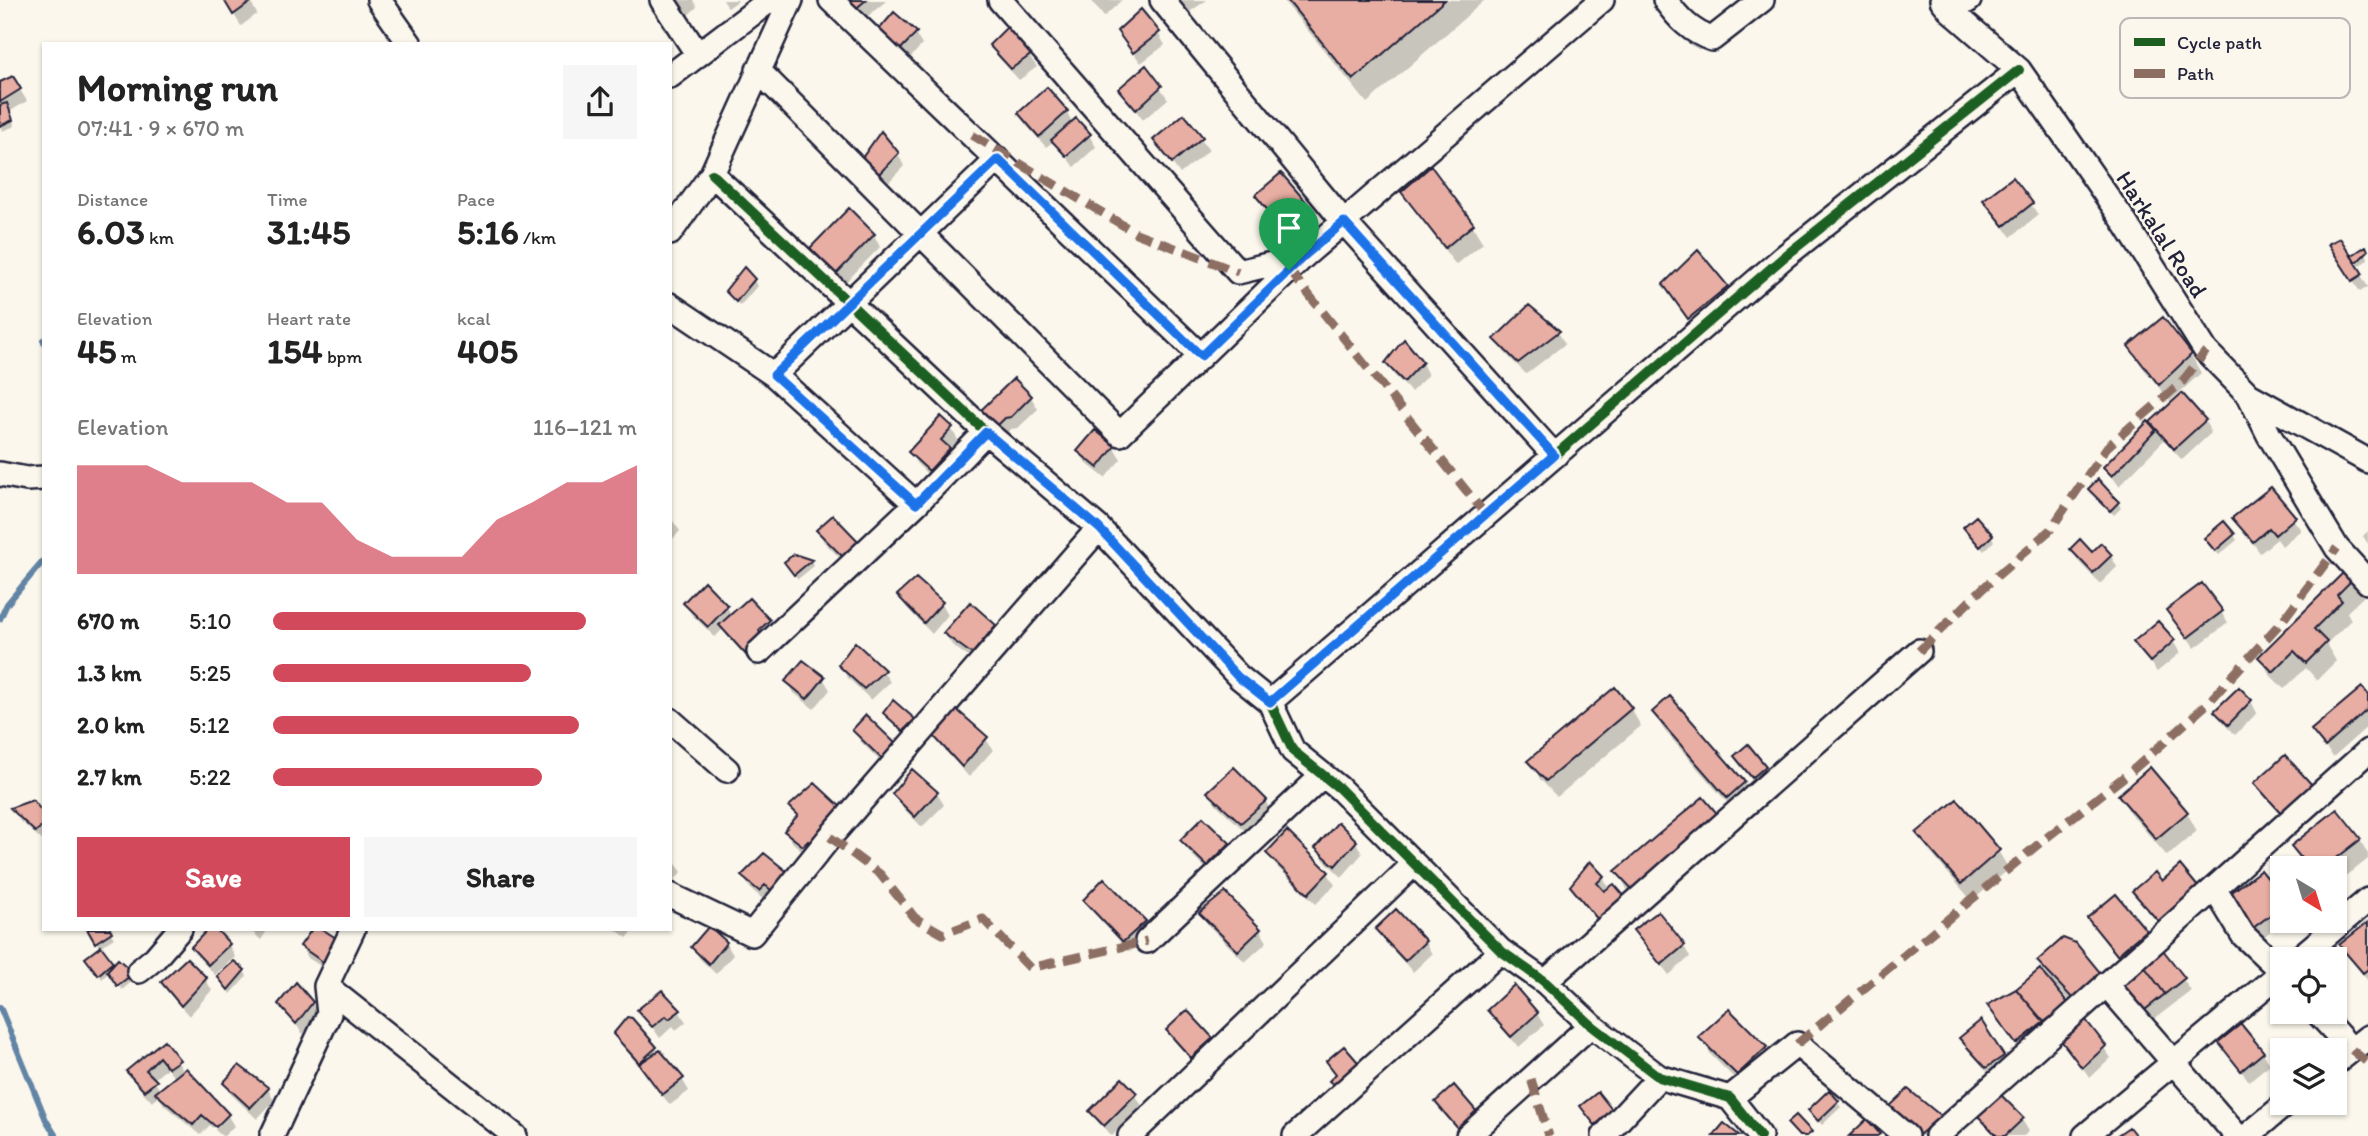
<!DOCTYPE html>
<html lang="en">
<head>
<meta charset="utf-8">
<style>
  body { margin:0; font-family:Itim,sans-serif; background:#f6f6f6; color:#222; height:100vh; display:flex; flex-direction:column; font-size:26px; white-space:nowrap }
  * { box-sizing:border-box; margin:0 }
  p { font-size:23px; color:#767676 }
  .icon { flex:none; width:38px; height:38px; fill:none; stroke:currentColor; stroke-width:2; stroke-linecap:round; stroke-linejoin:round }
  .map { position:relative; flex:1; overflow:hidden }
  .details { position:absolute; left:42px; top:42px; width:630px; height:889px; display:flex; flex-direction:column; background:#fff; border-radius:0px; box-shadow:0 2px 5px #0004 }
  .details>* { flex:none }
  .needle { width:46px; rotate:142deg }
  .controls { position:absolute; left:2270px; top:856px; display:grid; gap:14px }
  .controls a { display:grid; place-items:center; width:77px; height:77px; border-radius:0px; background:#fff; box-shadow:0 2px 5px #0004; font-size:35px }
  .pin { position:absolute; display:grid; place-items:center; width:60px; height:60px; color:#fff; margin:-72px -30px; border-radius:50% 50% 50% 0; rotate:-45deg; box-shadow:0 0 7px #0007 }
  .pin .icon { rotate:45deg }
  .round { display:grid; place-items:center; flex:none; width:74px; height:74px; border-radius:0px; background:#f6f6f6 }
  .head { display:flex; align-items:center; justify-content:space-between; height:119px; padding:0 35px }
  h1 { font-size:38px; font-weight:800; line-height:52px }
  .metrics { display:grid; grid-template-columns:repeat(3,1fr); gap:10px; height:119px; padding:7px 35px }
  .metrics div { display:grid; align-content:center }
  .metrics b { font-size:35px; font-weight:800 }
  .metrics small { font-size:19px; font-weight:400 }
  .metrics p { font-size:19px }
  .chart { height:196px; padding:14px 35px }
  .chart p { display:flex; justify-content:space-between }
  .chart svg { width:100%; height:126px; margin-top:7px; fill:#d1495b; opacity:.7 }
  .primary-button { display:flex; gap:14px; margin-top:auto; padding:14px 35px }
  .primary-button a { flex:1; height:80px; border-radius:0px; background:#d1495b; color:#fff; font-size:28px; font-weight:800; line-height:80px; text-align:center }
  .primary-button a+a { background:#f6f6f6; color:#222 }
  ul { padding:0 35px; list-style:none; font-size:23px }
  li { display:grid; grid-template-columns:112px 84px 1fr; align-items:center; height:52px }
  li i { height:18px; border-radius:9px; background:#d1495b }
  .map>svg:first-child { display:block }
  .shadow { fill:#0003; fill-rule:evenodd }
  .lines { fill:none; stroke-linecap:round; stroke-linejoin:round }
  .stream { stroke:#6284a5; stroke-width:6 }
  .building { fill:#e8aea3; stroke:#22223b; stroke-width:2 }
  .minor-casing { stroke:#22223b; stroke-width:28 }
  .minor { stroke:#fbf7ec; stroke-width:23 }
  .quiet { stroke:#8d6e63; stroke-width:9; stroke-dasharray:18 9; stroke-linecap:butt }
  .cycleway-casing { stroke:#fbf7ec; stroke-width:15 }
  .cycleway { stroke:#1b5e20; stroke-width:10 }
  .route-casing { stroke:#fff; stroke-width:14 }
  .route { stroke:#1a73e8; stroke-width:9 }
  .labels { text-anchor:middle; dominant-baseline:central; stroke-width:5; stroke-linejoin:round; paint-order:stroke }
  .street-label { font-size:24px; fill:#22223b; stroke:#fbf7ec }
  .key { fill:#fbf7ec; stroke:#bab7b7; stroke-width:2 }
  .key-label { font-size:19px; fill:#22223b }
</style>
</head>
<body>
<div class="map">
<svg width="2368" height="1136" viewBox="0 0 2368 1136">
  <rect width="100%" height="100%" fill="#fbf7ec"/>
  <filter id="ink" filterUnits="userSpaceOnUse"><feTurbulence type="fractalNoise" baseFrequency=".0143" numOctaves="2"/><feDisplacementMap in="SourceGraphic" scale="14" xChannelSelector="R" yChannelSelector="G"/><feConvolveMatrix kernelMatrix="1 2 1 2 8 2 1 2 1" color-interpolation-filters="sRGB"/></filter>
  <g filter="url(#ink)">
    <path class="shadow" d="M225 0H250L257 14 241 26Z
      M654 0H693L697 7 685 18Z
      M723 0H737L738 1 728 8Z
      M844 0H885L886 1 861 22Z
      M1091 0H1122L1104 17Z
      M1173 0H1207L1185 15Z
      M1283 0H1485L1367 103Z
      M1009 28 1037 67 1019 80 998 57 991 45Z
      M915 33 922 45 906 62 886 44Z
      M1158 33 1165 45 1141 63 1126 43Z
      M1146 67 1168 99 1143 120 1121 90Z
      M0 84 20 90 27 101 9 112 15 126 2 131Z
      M1066 112 1073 123 1089 135 1096 147 1074 167 1054 141 1046 147 1026 125 1020 114Z
      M1183 116 1209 150 1180 174 1155 140Z
      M898 154 904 166 884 187 869 173Z
      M1403 192 1472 225 1483 243 1456 265 1414 210Z
      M1257 195 1305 204 1312 216 1288 236Z
      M1986 201 2031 204 2038 215 2011 237Z
      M849 211 874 235 880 247 844 284 819 260 812 249Z
      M2365 248 2368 259 2360 266 2354 258 2352 260 2368 287 2360 292 2337 256 2351 258Z
      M754 280 757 286 740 306 727 291Z
      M1666 284 1727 287 1737 304 1699 336Z
      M1558 332 1565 344 1526 374 1503 351 1496 339Z
      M2130 347 2191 355 2201 373 2170 401 2140 364Z
      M1387 363H1422L1428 375 1411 392 1394 375Z
      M1014 380 1031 397 1038 409 1018 428 1011 429 1000 440 986 426Z
      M2181 396 2205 421 2211 433 2182 460 2164 440 2119 486 2105 467Z
      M951 428 958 440 949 450 955 461 936 482 917 464 910 453Z
      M1095 432 1114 448 1121 459 1105 478 1086 463 1079 451Z
      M2271 489 2301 530 2282 546 2277 539 2260 553 2235 518Z
      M2093 494 2118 503 2121 508 2114 515Z
      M670 517 680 531 670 542Z
      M833 517 851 569 824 542 818 531Z
      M2368 531V544L2363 536Z
      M1968 533 1991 536 1994 541 1984 551Z
      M2234 535 2237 540 2219 555 2209 544Z
      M2072 549 2092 555 2111 556 2117 567 2100 584 2078 561Z
      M795 556 811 561 814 566 798 579 789 568Z
      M2353 578 2364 596 2347 612 2351 620 2326 644 2336 661 2317 680 2306 668 2284 689 2270 675 2260 657Z
      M899 595 941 603 948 615 932 634 906 607Z
      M749 600 769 621 775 633 756 668 728 637 723 629 715 637 692 615 685 603 727 607 732 616Z
      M2168 611 2221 612 2228 623 2195 648Z
      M995 626 1002 638 979 665 952 645 945 633Z
      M2173 641 2180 653 2157 672 2135 643Z
      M840 665 883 671 890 682 871 700 847 677Z
      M823 678 830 690 814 709 794 693 788 681Z
      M2239 689 2251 701 2257 713 2235 735 2223 723 2217 711Z
      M2368 696V726L2333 757 2313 731Z
      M1670 699 1744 783 1754 801 1738 815 1664 730 1654 713Z
      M1631 709 1641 726 1557 797 1540 779 1530 761Z
      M885 714 913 721 916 726 906 735Z
      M854 731 896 746 889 770 861 742Z
      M934 733 986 739 993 750 969 777 940 745Z
      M1739 761 1765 767 1768 772 1756 782Z
      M912 771 937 793 944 805 922 827 901 806 895 795Z
      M2257 784 2318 798 2290 824 2263 795Z
      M815 785 810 857 793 843 786 832 798 818 792 806Z
      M1209 793 1265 801 1272 812 1248 834 1216 804Z
      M2120 795 2187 813 2197 831 2167 856 2130 813Z
      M13 809 44 816V842L19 820Z
      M1719 819 1729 837 1644 907 1627 889 1617 871Z
      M1287 833 1328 873 1335 885 1316 904 1275 865 1268 853Z
      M1918 833 1998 851 2009 869 1972 901 1929 851Z
      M2360 840 2368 854V859L2334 886V868H2306L2293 846Z
      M1182 841 1228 844 1235 855 1214 877 1189 852Z
      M1356 842 1362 854 1342 877 1324 860 1317 848Z
      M670 856 682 872 670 885Z
      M1590 864 1603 877 1610 889 1607 931 1579 898 1572 886Z
      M789 875 766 902 750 888 743 877Z
      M1225 894 1260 930 1267 942 1245 962 1208 925 1201 913Z
      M2116 896 2145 931 2152 943 2125 965 2096 930 2089 919Z
      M2282 899V920H2285L2261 939 2237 907Z
      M1085 900 1145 922 1151 933 1130 952 1092 911Z
      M1396 912 1425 942 1432 954 1413 972 1384 941 1377 930Z
      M2368 924V981L2342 945Z
      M89 929H108L114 938 100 947Z
      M249 929H268L261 940Z
      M615 929H635L627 938Z
      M709 929 726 943 733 955 716 974 700 959 693 947Z
      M1635 931 1684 946 1690 957 1669 975Z
      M335 939 341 951 330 972 308 958 302 946Z
      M2063 940 2075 944 2102 977 2112 994 2083 1019 2111 1058 2090 1078 2062 1039 2083 1016 2052 982 2050 984 2074 1017 2024 1054 1990 1005 2017 991 2040 972 2050 983 2051 982 2039 961Z
      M229 945 235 957 215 975 200 959 193 948Z
      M2163 952 2191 991 2149 1023 2128 999Z
      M91 963H112L114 966 135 979 122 990 109 972 102 979Z
      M244 971 247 976 231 994 223 981Z
      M205 979 212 990 189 1016 170 994 163 983Z
      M312 1003 318 1015 303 1034 281 1004Z
      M640 1010 679 1011 686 1022 676 1030 673 1026 660 1038Z
      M1489 1010 1537 1014 1544 1025 1519 1047 1496 1022Z
      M1187 1013 1212 1039 1218 1051 1199 1069 1175 1042 1168 1030Z
      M631 1019 682 1079 689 1091 670 1105 622 1045 615 1034Z
      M1981 1022 2009 1068 1994 1079 1968 1050 1961 1039Z
      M1701 1037 1766 1048 1776 1065 1748 1092 1711 1055Z
      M164 1042 184 1071 227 1114 212 1128 210 1125 200 1135 164 1105 159 1096 152 1102 135 1083 128 1072ZM167 1068 176 1079 161 1091 153 1080Z
      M2220 1043 2263 1053 2270 1064 2249 1081Z
      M240 1067 268 1089 274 1101 257 1119 232 1095 225 1083Z
      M1829 1093 1841 1107 1822 1125 1813 1115Z
      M1135 1094 1142 1106 1112 1136 1098 1122 1092 1111Z
      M1598 1095 1618 1124 1603 1136 1582 1107Z
      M2001 1097 2022 1120 2029 1131 2024 1136H1995L1986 1126 1980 1115Z
      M1437 1102 1484 1126 1463 1136 1443 1113Z
      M228 1116 234 1126 224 1136H222L215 1130Z
      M1940 1117 1946 1128 1937 1136H1914Z"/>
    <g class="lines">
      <path class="stream" d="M43 340 44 342
        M0 619 7 604 44 560
        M0 1007 46 1120 56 1136"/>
    </g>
    <path class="building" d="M224 0H251V2L233 15Z
      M843 0H866L853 11Z
      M1287 0H1445L1353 80Z
      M1141 9 1160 32 1133 53 1117 31Z
      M894 12 917 32 899 51 877 32Z
      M1009 25 1032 54 1011 69 989 45Z
      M1146 65 1162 86 1136 110 1118 89Z
      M13 76 21 89 0 102V82Z
      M1047 87 1068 111 1039 137 1018 113Z
      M7 103 13 120 0 126V105Z
      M1184 114 1203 137 1172 163 1153 140Z
      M1076 118 1091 134 1066 156 1051 140Z
      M881 131 899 153 876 177 860 161Z
      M1431 166 1474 224 1445 248 1401 192Z
      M1281 173 1307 203 1280 225 1255 195Z
      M2013 177 2033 203 2004 226 1983 200Z
      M849 208 875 234 836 274 810 248Z
      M2340 238 2363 274 2352 281 2328 244Z
      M2366 246 2368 251 2356 263 2351 256Z
      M1698 250 1728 286 1688 319 1663 284Z
      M744 267 755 279 736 302 725 291Z
      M1529 305 1560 331 1518 363 1494 339Z
      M2163 317 2192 354 2159 385 2128 346Z
      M1404 339 1423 362 1404 382 1385 363Z
      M1014 378 1032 396 1011 417 1005 418 993 430 977 414Z
      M2182 393 2206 420 2174 449 2150 422Z
      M941 416 953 427 941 440 950 448 929 471 908 452Z
      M2148 421 2156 430 2112 476 2103 467Z
      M1095 430 1115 446 1098 468 1077 451Z
      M2098 479 2119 502 2110 511 2088 489Z
      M2271 487 2296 517 2275 535 2269 528 2253 542 2232 518Z
      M833 515 861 544 844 558 816 530Z
      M1976 516 1993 535 1980 547 1963 527Z
      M2224 521 2235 534 2215 551 2204 538Z
      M2080 539 2092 552 2101 543 2112 555 2093 573 2070 549Z
      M794 554 812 560 794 575 784 562Z
      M2347 569 2355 577 2337 595 2342 601 2314 629 2327 642 2306 663 2294 651 2273 672 2258 657Z
      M916 578 943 602 924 623 897 595Z
      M704 581 728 606 708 627 683 603Z
      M2202 583 2223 611 2187 638 2166 610Z
      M749 598 770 620 759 630 761 637 749 658 719 625Z
      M970 602 996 625 972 654 943 633Z
      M2158 621 2175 640 2150 662 2133 642Z
      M855 642 885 670 864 689 838 665Z
      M803 660 825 677 807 699 785 681Z
      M1615 687 1632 708 1546 781 1527 761Z
      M2239 687 2252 700 2228 725 2214 711Z
      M2362 687 2368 694V709L2325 747 2311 730Z
      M1670 696 1745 782 1727 798 1652 712Z
      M893 700 915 719 903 731 883 713Z
      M956 709 988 737 962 767 931 733Z
      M866 715 897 745 882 759 852 730Z
      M1748 744 1766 766 1752 778 1734 756Z
      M2285 755 2313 786 2282 814 2254 783Z
      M1234 767 1267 800 1241 823 1207 792Z
      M2150 767 2188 812 2156 839 2118 795Z
      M912 769 938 792 915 817 892 794Z
      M815 783 843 809 811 845 808 841 803 846 784 831 798 815 789 806Z
      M1703 797 1721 818 1633 890 1615 871Z
      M1957 799 2000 850 1961 884 1916 833Z
      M33 800 44 814V825L35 832 10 808Z
      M2337 809 2361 839 2324 868H2309L2291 846Z
      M1203 817 1230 843 1207 866 1180 840Z
      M1338 822 1357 841 1335 866 1315 848Z
      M1287 831 1329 872 1308 894 1266 853Z
      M764 853 790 874 771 890 765 885 759 891 741 876Z
      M1590 861 1604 876 1597 883 1604 891 1614 884 1627 899 1599 921 1570 886Z
      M2180 865 2199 888 2159 922 2132 891 2155 872 2162 881Z
      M2261 870 2282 896V906L2253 928 2228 895Z
      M1104 878 1146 921 1123 942 1083 900Z
      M1225 892 1261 929 1238 951 1199 913Z
      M2116 894 2146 930 2117 955 2087 918Z
      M1396 909 1426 941 1405 961 1375 929Z
      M1658 911 1685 945 1661 965 1633 930Z
      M2368 922V969L2363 973 2339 945Z
      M709 926 727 942 709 964 691 947Z
      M87 929H110L112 932 95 943Z
      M208 929H216L230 944 208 965 191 947Z
      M312 929H322L336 938 323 962 300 946Z
      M2063 938 2076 943 2103 976 2074 1000 2037 961Z
      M101 946 113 962 98 975 85 958Z
      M2163 950 2185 978 2165 994 2145 967Z
      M187 958 207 978 181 1006 161 982Z
      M118 959 134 973 117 986 107 971Z
      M234 961 245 970 228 990 217 976Z
      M2145 967 2165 994 2141 1013 2119 987Z
      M2040 969 2069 1004 2044 1022 2016 989Z
      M296 982 313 1002 296 1024 278 1004Z
      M1514 985 1538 1013 1511 1037 1487 1010Z
      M2016 989 2044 1022 2016 1044 1987 1005Z
      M662 990 681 1010 669 1019 666 1016 652 1027 637 1010Z
      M1729 1009 1767 1047 1737 1075 1698 1037Z
      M1187 1010 1213 1038 1191 1058 1166 1030Z
      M2082 1015 2106 1046 2082 1068 2060 1039Z
      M627 1017 632 1018 657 1047 639 1063 613 1034Z
      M1981 1020 2004 1056 1986 1068 1959 1038Z
      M2241 1024 2264 1052 2241 1071 2218 1042Z
      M164 1040 180 1060 168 1068 159 1057 146 1070 157 1081 144 1091 126 1071Z
      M1344 1046 1363 1068 1339 1089 1329 1081 1336 1074 1326 1061Z
      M660 1050 684 1078 662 1095 639 1064Z
      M239 1065 269 1088 250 1108 223 1083Z
      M186 1068 229 1114 216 1127 202 1115 193 1125 155 1093Z
      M1122 1078 1137 1093 1104 1126 1089 1111Z
      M1454 1085 1478 1113 1460 1131 1435 1102Z
      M1908 1089 1941 1116 1918 1136 1889 1107Z
      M1829 1090 1839 1101 1818 1121 1808 1110Z
      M1598 1092 1613 1111 1595 1125 1580 1106Z
      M2001 1095 2024 1118 2005 1136H1997L1977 1115Z
      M1796 1115 1812 1132 1807 1136H1799L1787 1123Z
      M1867 1119 1880 1134 1877 1136H1849Z
      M1724 1123 1740 1136H1713Z
      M2129 1127 2136 1136H2116Z"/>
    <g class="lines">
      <defs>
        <path id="minor" d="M379 0 410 44
          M662 0 698 55
          M831 0 1201 356
          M1000 0 1238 272 1301 257
          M1162 0 1344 222 1554 455
          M1665 0C1678 18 1691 32 1712 39L1762 0
          M1942 0 1951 11 2019 70 2122 218 2206 351 2249 395 2368 461
          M1951 11 1969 0
          M758 70 1120 434 1304 256 1602 0
          M670 76 770 0
          M712 174 986 432 1099 528 1239 677 1270 702 1293 751 1339 788 1501 951 1545 982 1591 1025 1659 1077 1730 1098 1760 1136
          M670 233 712 174 791 0
          M670 305 774 375 916 504
          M774 375 998 159
          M2249 395 2269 435 2337 548 2368 582
          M0 474 27 479 44 478
          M759 652 916 504 986 432
          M1270 702 1784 257 2019 70
          M670 720 727 770
          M2215 889 2243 935 2282 972
          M670 895 752 934 830 837 1099 528
          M1147 941 1323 775
          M2298 959 2368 900
          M139 971 155 958 180 929
          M1545 982 1919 651
          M2106 984 2237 1136
          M326 986 515 1136
          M2317 1012 2352 1050
          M2334 1064 2368 1037
          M1730 1098 1797 1044 1906 1136
          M272 1136 329 1014 326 986 353 929
          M1130 1136 1413 865
          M1295 1136 1501 951
          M1468 1136 1591 1025
          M1604 1136 1659 1077
          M1937 1136 2368 751
          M2085 1136 2282 972
          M2247 1136 2288 1102"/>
      </defs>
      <use href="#minor" class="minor-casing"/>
      <use href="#minor" class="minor"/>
      <path class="quiet" d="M972 135 1136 233 1238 272
        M1289 270 1485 514
        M1919 651 1982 589 2050 530 2107 447 2182 382 2206 351
        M830 837 880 874 915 918 943 934 983 919 1030 968 1147 941
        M1797 1044 2041 842 2134 769 2207 704 2283 620 2337 548
        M2352 1050 2368 1063
        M1531 1079 1549 1136"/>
      <defs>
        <path id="cycleway" d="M712 174 986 432 1099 528 1239 677 1270 702 1293 751 1339 788 1501 951 1545 982 1591 1025 1659 1077 1730 1098 1760 1136
          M1270 702 1784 257 2019 70"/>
      </defs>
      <use href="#cycleway" class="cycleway-casing"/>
      <use href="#cycleway" class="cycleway"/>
    </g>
  </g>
  <g class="lines" filter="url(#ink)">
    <defs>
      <path id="route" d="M998 159 1201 356 1304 256 1344 222 1554 455 1270 702 1238 677 1099 528 986 432 916 504 774 375Z"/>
    </defs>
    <use href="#route" class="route-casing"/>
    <use href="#route" class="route"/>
  </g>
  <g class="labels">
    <g class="street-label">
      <text transform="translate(2162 234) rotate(57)">Harkalal Road</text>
    </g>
  </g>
  <rect x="2120" y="18" width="230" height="80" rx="10" class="key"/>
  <rect x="2134" y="38" width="31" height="8" fill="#1b5e20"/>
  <rect x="2134" y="69" width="31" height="9" fill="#8d6e63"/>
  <g class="key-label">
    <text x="2177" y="49">Cycle path</text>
    <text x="2177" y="80">Path</text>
  </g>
</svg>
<div class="controls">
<a><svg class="needle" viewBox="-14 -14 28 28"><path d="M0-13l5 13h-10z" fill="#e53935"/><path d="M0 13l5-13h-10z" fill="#767676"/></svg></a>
<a><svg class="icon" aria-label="locate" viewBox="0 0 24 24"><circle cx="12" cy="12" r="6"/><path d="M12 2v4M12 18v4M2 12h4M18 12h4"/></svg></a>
<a><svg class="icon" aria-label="layers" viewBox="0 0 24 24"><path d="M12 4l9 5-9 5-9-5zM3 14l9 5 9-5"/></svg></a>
</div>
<div class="pin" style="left:1289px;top:270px;background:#1e9e55"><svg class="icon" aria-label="arrive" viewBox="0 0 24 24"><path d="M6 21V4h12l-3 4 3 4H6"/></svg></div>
<section class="details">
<div class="head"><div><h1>Morning run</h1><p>07:41 · 9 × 670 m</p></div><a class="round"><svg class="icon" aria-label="share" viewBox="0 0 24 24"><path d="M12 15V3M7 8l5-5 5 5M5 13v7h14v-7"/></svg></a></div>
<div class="metrics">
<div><p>Distance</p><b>6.03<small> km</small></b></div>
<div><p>Time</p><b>31:45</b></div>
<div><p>Pace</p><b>5:16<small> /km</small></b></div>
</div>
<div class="metrics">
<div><p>Elevation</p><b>45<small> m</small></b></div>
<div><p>Heart rate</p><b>154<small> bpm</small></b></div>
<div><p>kcal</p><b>405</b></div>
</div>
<div class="chart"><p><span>Elevation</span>116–121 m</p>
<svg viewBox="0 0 160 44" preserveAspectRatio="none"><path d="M0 44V6L10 6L20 6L30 12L40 12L50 12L60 19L70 19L80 32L90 38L100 38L110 38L120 25L130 19L140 12L150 12L160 6V44z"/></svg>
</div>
<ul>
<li><b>670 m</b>5:10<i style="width:86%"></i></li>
<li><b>1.3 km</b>5:25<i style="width:71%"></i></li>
<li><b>2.0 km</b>5:12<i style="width:84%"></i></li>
<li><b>2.7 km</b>5:22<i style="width:74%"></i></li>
</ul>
<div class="primary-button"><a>Save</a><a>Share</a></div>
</section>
</div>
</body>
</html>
